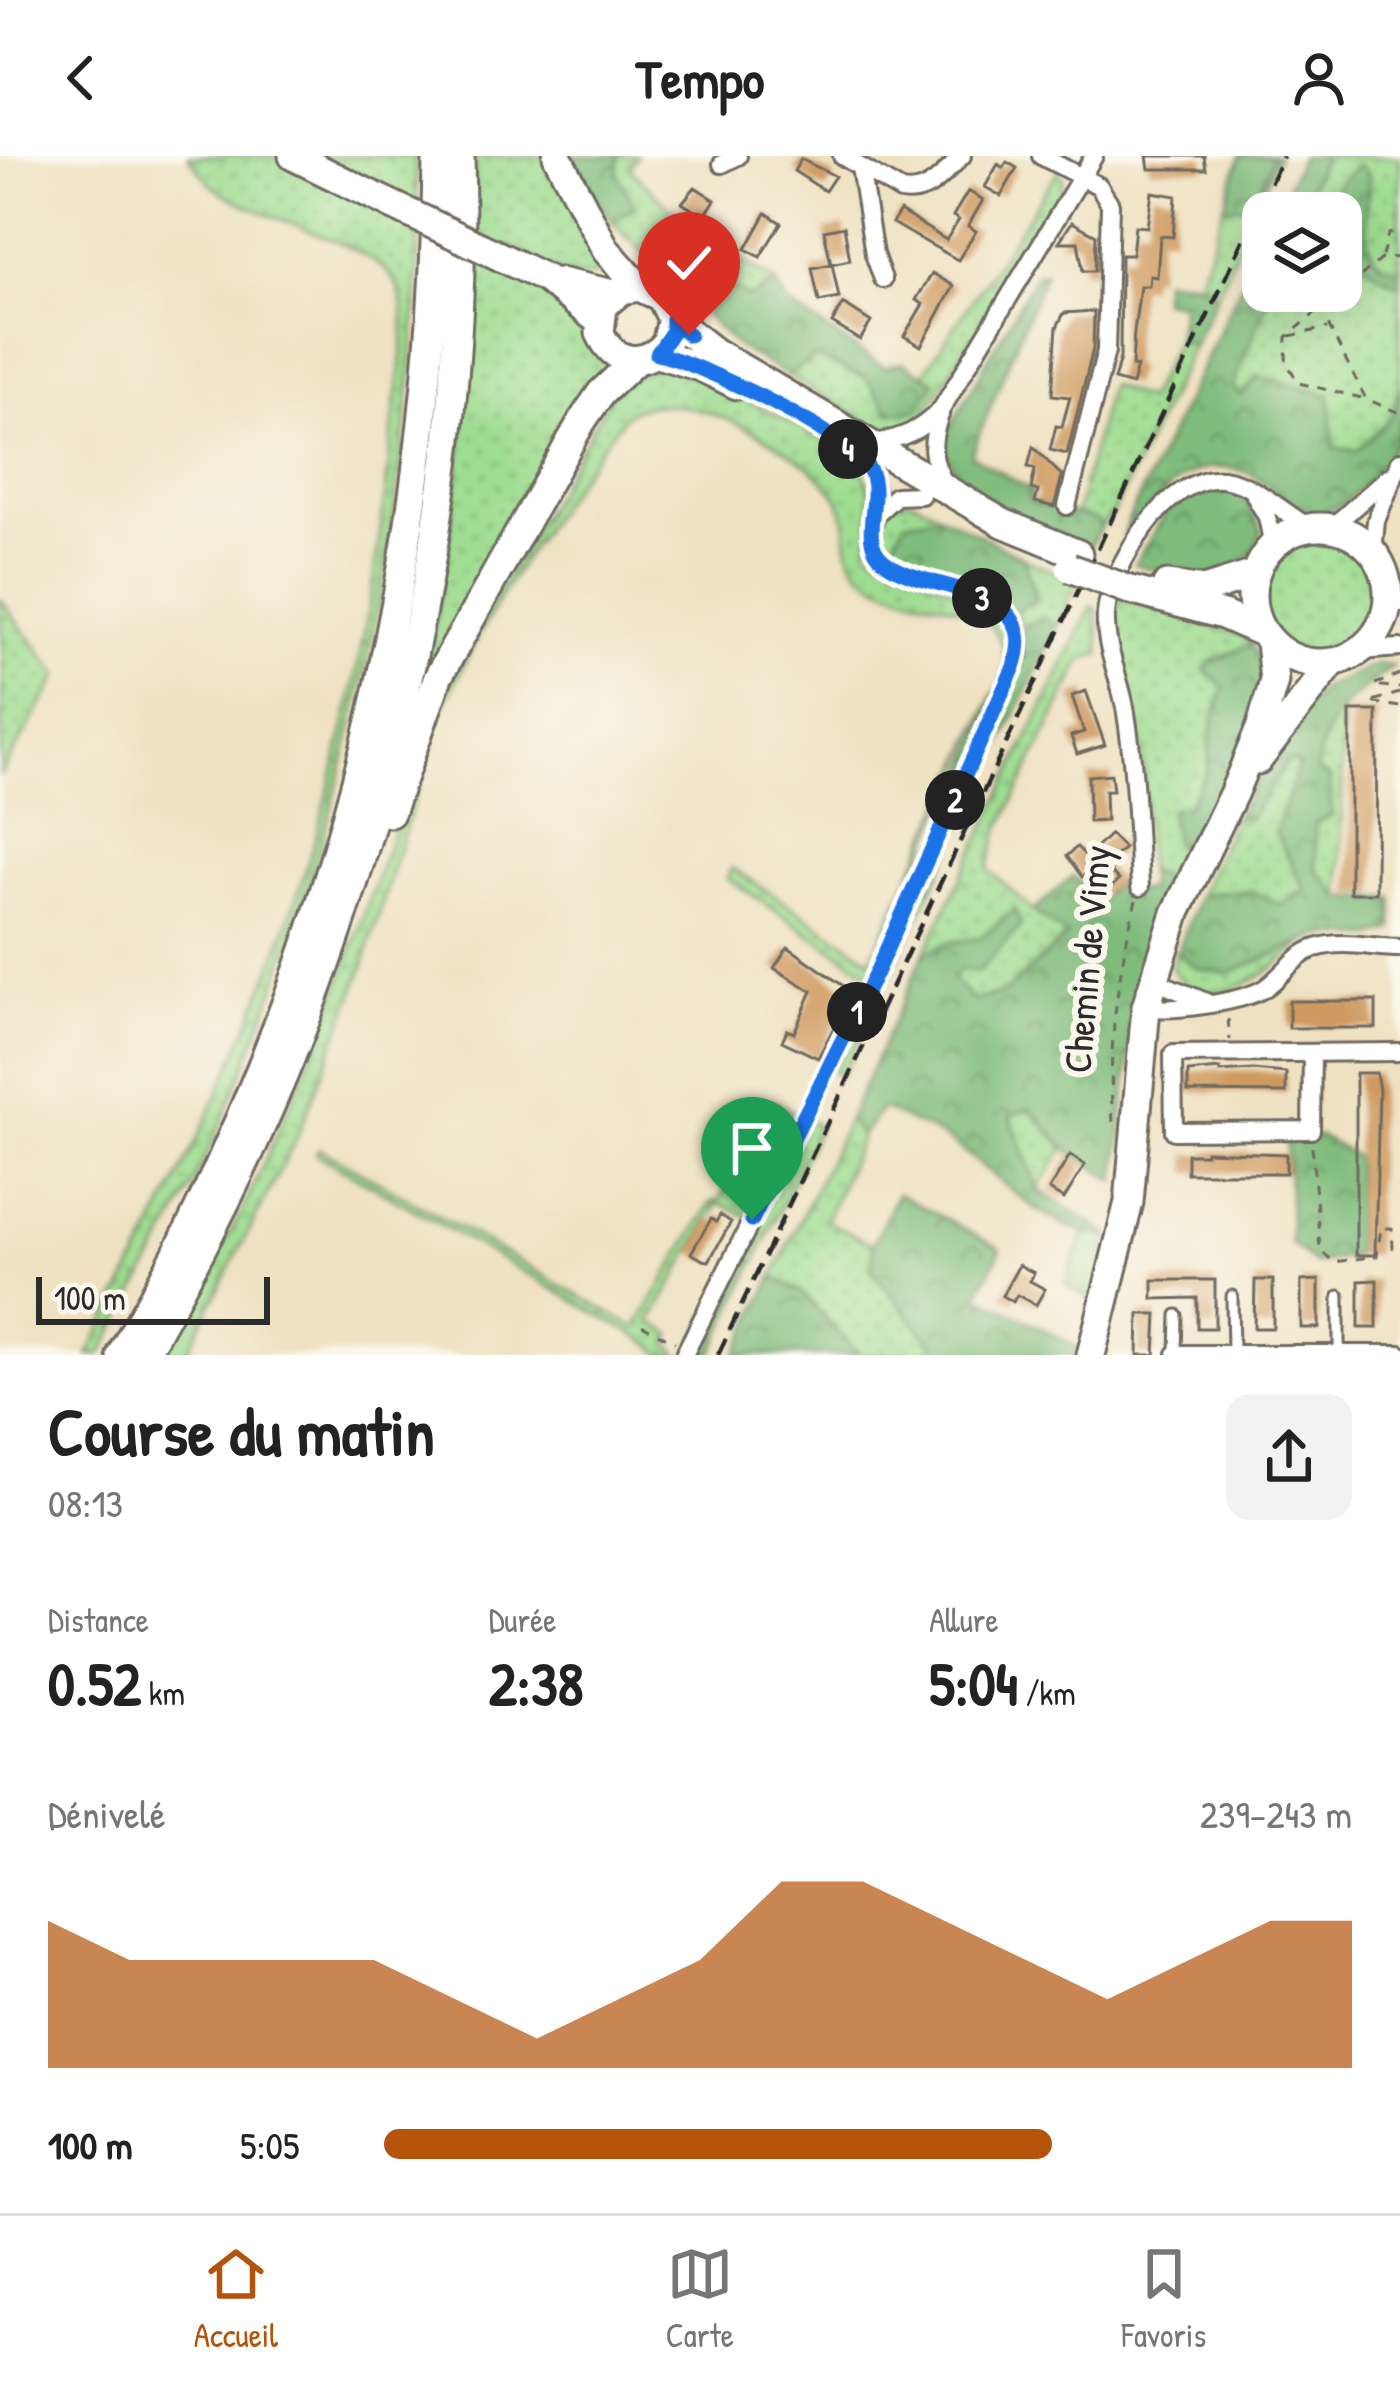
<!DOCTYPE html>
<html lang="fr">
<head>
<meta charset="utf-8">
<style>
  body { margin:0; font-family:"Patrick Hand",sans-serif; background:#f2f2f2; color:#222; height:100vh; display:flex; flex-direction:column; font-size:45px; white-space:nowrap }
  * { box-sizing:border-box; margin:0 }
  p { font-size:39px; color:#767676 }
  .icon { flex:none; width:66px; height:66px; fill:none; stroke:currentColor; stroke-width:2; stroke-linecap:round; stroke-linejoin:round }
  .map { position:relative; height:1199px; overflow:hidden }
  .side { display:flex; flex-direction:column; background:#fff; flex:1 }
  .side>* { flex:none }
  .fabs { position:absolute; left:1242px; top:36px; display:grid; gap:24px }
  .fabs a { display:grid; place-items:center; width:120px; height:120px; border-radius:24px; background:#fff; box-shadow:0 12px 48px #0002; font-size:60px }
  .scale { position:absolute; left:36px; bottom:30px; width:234px; box-sizing:border-box; padding-left:12px; border:6px solid #2b2b2b; border-top:0; font-size:33px; line-height:42px; white-space:nowrap; color:#2b2b2b; -webkit-text-stroke:9px #fbf7ec; paint-order:stroke }
  .pin { position:absolute; display:grid; place-items:center; width:102px; height:102px; color:#fff; margin:-123px -51px; border-radius:50% 50% 50% 0; rotate:-45deg; box-shadow:0 0 12px #0007 }
  .pin .icon { rotate:45deg }
  .km { position:absolute; width:60px; height:60px; margin:-30px; border-radius:50%; background:#222; color:#fff; font-size:33px; line-height:60px; text-align:center }
  .round { display:grid; place-items:center; flex:none; width:126px; height:126px; border-radius:24px; background:#f2f2f2 }
  .summary { display:flex; align-items:center; justify-content:space-between; height:204px; padding:0 48px }
  h1 { font-size:66px; font-weight:700; line-height:90px }
  .figures { display:grid; grid-template-columns:repeat(3,1fr); gap:18px; height:204px; padding:12px 48px }
  .figures div { display:grid; align-content:center }
  .figures b { font-size:60px; font-weight:700 }
  .figures small { font-size:33px; font-weight:400 }
  .figures p { font-size:33px }
  .chart { height:336px; padding:24px 48px }
  .chart p { display:flex; justify-content:space-between }
  .chart svg { width:100%; height:216px; margin-top:12px; fill:#b45309; opacity:.7 }
  ul { padding:0 48px; list-style:none; font-size:39px }
  li { display:grid; grid-template-columns:192px 144px 1fr; align-items:center; height:90px }
  li i { height:30px; border-radius:15px; background:#b45309 }
  header { display:flex; justify-content:space-between; align-items:center; height:156px; padding:0 48px; background:#fff; font-size:54px; font-weight:700 }
  .menu { display:flex; justify-content:space-around; align-items:center; height:168px; border-top:3px solid #e0e0e0; background:#fff; font-size:33px; color:#767676 }
  .menu a { display:grid; justify-items:center; gap:6px }
  .menu .active { color:#b45309 }
  .map>svg:first-child { display:block }
  .grass { fill:url(#grass-dots); stroke:#65845e; stroke-width:3 }
  .forest { fill:url(#forest-crowns); stroke:#557453; stroke-width:3 }
  .building { fill:#cf9a5e }
  .lines { fill:none; stroke-linecap:round; stroke-linejoin:round }
  .service-casing { stroke:#706b60; stroke-width:15 }
  .minor-casing { stroke:#706b60; stroke-width:22 }
  .primary-casing { stroke:#706b60; stroke-width:33 }
  .trunk-casing { stroke:#706b60; stroke-width:33 }
  .path { stroke:#706b60; stroke-width:3; stroke-dasharray:9 9; stroke-linecap:butt }
  .service { stroke:#fff; stroke-width:9 }
  .minor { stroke:#fff; stroke-width:16 }
  .primary { stroke:#fff; stroke-width:27 }
  .trunk { stroke:#fff; stroke-width:27 }
  .rail { stroke:#2b2b2b; stroke-width:4.5; stroke-dasharray:18 9; stroke-linecap:butt }
  .primary-bridge-casing { stroke:#706b60; stroke-width:33; stroke-linecap:butt }
  .trunk-bridge-casing { stroke:#706b60; stroke-width:33; stroke-linecap:butt }
  .primary-bridge { stroke:#fff; stroke-width:27 }
  .trunk-bridge { stroke:#fff; stroke-width:27 }
  .route-casing { stroke:#fff; stroke-width:24 }
  .route { stroke:#1a73e8; stroke-width:15 }
  .labels { text-anchor:middle; dominant-baseline:central; stroke-width:12; stroke-linejoin:round; paint-order:stroke }
  .street-label { font-size:39px; fill:#2b2b2b; stroke:#fbf7ec }
</style>
</head>
<body>
<header><svg class="icon" aria-label="back" viewBox="0 0 24 24"><path d="M15 5l-7 7 7 7"/></svg>Tempo<svg class="icon" aria-label="person" viewBox="0 0 24 24"><circle cx="12" cy="8" r="4"/><path d="M4 21q1-7 8-7t8 7"/></svg></header>
<div class="map">
<svg width="1400" height="1199" viewBox="0 0 1400 1199">
  <defs>
    <pattern id="grass-dots" width="8" height="8" patternUnits="userSpaceOnUse" patternTransform="scale(3)"><rect width="8" height="8" fill="#9fdd91"/><path d="M2 2h.1M6 6h.1" fill="none" stroke="#89be7d" stroke-width="1.8" stroke-linecap="round"/></pattern>
    <pattern id="forest-crowns" width="20" height="18" patternUnits="userSpaceOnUse" patternTransform="scale(3)"><rect width="20" height="18" fill="#7fbc7b"/><path d="M2 6a3 3 0 1 1 6 0M12 15a3 3 0 1 1 6 0" fill="none" stroke="#689965"/></pattern>
  </defs>
  <rect width="100%" height="100%" fill="#fbf7ec"/>
  <filter id="ink" filterUnits="userSpaceOnUse"><feTurbulence type="fractalNoise" baseFrequency=".00833" numOctaves="2"/><feDisplacementMap in="SourceGraphic" scale="24" xChannelSelector="R" yChannelSelector="G"/><feConvolveMatrix kernelMatrix="1 2 1 2 8 2 1 2 1" color-interpolation-filters="sRGB"/></filter>
  <filter id="wash" filterUnits="userSpaceOnUse"><feTurbulence type="fractalNoise" baseFrequency=".004" numOctaves="4" result="noise"/><feDisplacementMap in="SourceGraphic" scale="48" xChannelSelector="R" yChannelSelector="G"/><feGaussianBlur stdDeviation="2.7" result="paint"/><feColorMatrix in="noise" values="0 0 0 0 0 0 0 0 0 0 0 0 0 0 0 0 0 1.4 0 .05"/><feComposite in="paint" operator="in"/></filter>
  <g filter="url(#wash)">
    <rect width="100%" height="100%" fill="#efe2c3"/>
    <path class="grass" d="M188 0H273L316 26 322 0H415C424 122 411 242 393 362 357 592 295 812 196 1022 167 1082 133 1140 101 1199H88C156 1070 222 942 274 805 339 635 376 448 393 266 397 230 415 153 394 124 368 86 261 63 218 34 206 26 197 11 188 0Z
      M475 0H549L605 112C580 137 534 102 507 89L549 137 579 158 593 193 610 214 419 536C462 361 474 180 475 0Z
      M619 0H637L630 12 716 99 725 93 776 127 749 142 700 111 676 130 611 65 635 51 617 18Z
      M1273 0H1278L1216 140 1199 126 1224 51 1253 49Z
      M1324 0H1400V281L1374 318 1192 276 1263 135H1341V57H1297Z
      M1058 15 1063 21 1061 40 925 257 910 273 883 281 871 277 874 269 788 220 815 201 866 222 890 257 935 226 923 218Z
      M1176 185 1193 189 1113 357 1102 369 1076 358 1109 229 1147 244Z
      M672 211C711 227 848 287 865 320 875 341 869 372 868 394L989 450 1011 475 1014 501 1005 505C1000 434 906 455 864 419 838 397 853 368 838 343 808 294 682 225 627 257 555 348 488 452 440 558L360 821 297 981 185 1199H164L244 1051 326 867 445 527 616 231 646 214Z
      M911 343 941 359 905 365 897 406C867 388 875 372 893 347Z
      M1263 441a57 57 0 1 1 114 0a57 57 0 1 1-114 0Z
      M1024 402 1077 426 1058 469 1043 463 1023 470 1013 456 1036 445Z
      M1117 441 1241 479 1251 488 1210 506 1225 531 1213 566 1207 615 1187 650 1174 684 1185 703 1175 726 1147 715 1142 591 1115 469Z
      M0 443 59 519 0 620 3 516Z
      M1092 450 1096 453 1101 498 1083 503 998 677 988 713 1033 755 1067 779 1003 838 972 844 952 821 1014 755 980 782 947 787 924 798Z
      M995 535 870 818 727 722 732 712 871 803Z
      M1343 548 1341 742 1316 713 1315 666 1332 660 1329 621 1317 615 1320 582Z
      M1288 604 1300 608 1276 676 1306 734 1280 749 1252 736 1200 738 1236 659 1249 663Z
      M920 729 932 733 842 919 833 916Z
      M1304 787C1271 816 1209 865 1172 813L1176 796 1229 817Z
      M776 945 799 960 749 1061 719 1047 651 1166 672 1178 669 1187 679 1199H660L654 1190 316 998 319 992 636 1172 711 1047 720 1043Z
      M1029 952 1065 992 1038 1033 1010 960Z
      M806 964 819 970 755 1106 740 1098Z
      M848 964 862 979 826 1065 873 1088 872 1115 942 1199H859L802 1137 773 1121Z
      M1084 1078 1109 1079 1092 1144 1065 1128Z"/>
    <path class="forest" d="M569 0H619L617 18 635 51 611 65Z
      M1240 0H1273L1253 49 1224 51Z
      M1301 0H1324L1297 57H1275Z
      M1358 9 1369 19C1369 48 1353 115 1400 111V129C1377 122 1364 102 1341 96V57H1328V53L1336 29Z
      M1263 83V135H1271L1233 231 1241 240 1258 220 1330 239 1334 291 1356 295 1391 261 1400 228C1400 282 1400 286 1364 328 1301 400 1280 308 1218 311 1173 313 1151 354 1124 383L1129 363Z
      M700 111 749 142 776 127 787 148 884 211 903 206 935 226 917 254 890 257 866 222 815 201 788 220 735 189 676 130Z
      M1045 116 971 299 1032 335 1030 346 1094 363 1102 369 1090 391C1042 370 954 341 942 286L1036 118Z
      M1163 123 1199 126 1216 140 1193 189 1176 185 1182 147 1162 144Z
      M1203 331 1243 339 1262 374C1243 436 1183 422 1135 408L1166 356Z
      M941 359 1024 402 1036 445 1013 456 984 435 897 406 894 385 905 365Z
      M1044 462 1058 469 932 733 921 729 1023 470Z
      M1251 488C1257 500 1262 511 1261 525 1260 573 1208 658 1185 703L1174 684 1169 653 1187 650 1207 615 1213 566 1224 531 1205 514 1210 507Z
      M1377 508 1393 510C1351 544 1323 556 1317 615L1329 621 1332 660 1315 667 1316 713 1341 742H1393V774L1373 781 1322 779 1229 817 1198 813 1177 796 1200 738 1252 735 1280 749 1306 734 1275 676 1299 608 1288 605 1249 663 1236 659 1267 604 1321 533Z
      M1147 715 1175 726C1129 821 1129 923 1116 1025L1065 992 1030 952 1010 960 1038 1033 1109 1079C1044 1077 1000 1019 950 985 929 972 904 963 882 952L862 979 848 964 924 798 947 787 980 782 1015 754 1021 770 978 816 962 813 952 821 972 844 1003 838 1067 780 1033 755 1073 720 1098 745 1122 722H1129L1131 735 1148 734Z
      M1286 980 1321 981 1356 1001V1099L1315 1108 1291 1088Z
      M897 1037 1001 1093 978 1139 1076 1190 1075 1199H942L872 1115 873 1088Z
      M740 1098 755 1106 711 1199H688Z
      M773 1121 802 1137 859 1199H736Z"/>
    <g id="blocks">
      <path class="building" d="M1147 0H1204L1206 13H1149Z
        M801 3 835 20 825 35 794 15Z
        M1007 6 1017 12 1001 40 985 31 998 8 1003 12Z
        M695 31 715 44 704 61 682 47Z
        M968 35 983 44 968 70 976 75 958 104 892 67 900 55 946 84 959 64 953 60Z
        M1152 36 1176 40 1173 81 1160 80 1157 121 1150 120 1149 130H1140L1134 176 1132 210 1137 211 1132 229 1114 224 1120 202 1121 99H1132L1135 70 1147 71Z
        M766 57 781 67 760 101 746 93Z
        M1072 66 1096 79 1095 115H1083L1078 86H1059Z
        M844 70 850 104 831 108 824 74Z
        M832 108 839 142 819 146 812 112Z
        M932 117 954 130 921 190 904 180 923 148 916 144Z
        M843 148 871 166 860 184 832 167Z
        M1094 155 1093 193 1067 298 1050 294 1056 270 1062 271 1070 241 1052 239 1057 171 1064 157Z
        M1033 291 1062 320 1054 351 1035 346 1038 335 1031 333 1035 313 1028 311Z
        M1086 535 1105 589 1077 598 1071 580 1084 576 1072 540Z
        M1350 555H1377L1376 737H1350Z
        M1111 618 1113 635H1105L1106 665 1089 666 1088 620Z
        M1110 678 1124 692 1105 710 1119 724 1104 738 1085 718 1082 721 1067 700 1077 691 1087 701Z
        M788 791 852 836 818 902 782 885 787 874 794 877 812 835 774 812Z
        M1289 845H1376V872H1289Z
        M1220 913V916L1253 914 1286 917V937L1188 936V916Z
        M1356 917H1376L1379 934 1375 1099H1356Z
        M1206 995 1286 998V1017H1187V998H1206Z
        M1070 999 1085 1009 1064 1043 1049 1034Z
        M720 1059 731 1066 709 1105 703 1104 691 1097 711 1063 716 1066Z
        M1019 1109 1034 1117 1030 1125 1045 1133 1036 1149 1017 1139 1013 1146 1002 1140Z
        M1153 1124H1215V1172H1197V1142L1153 1143Z
        M1255 1124H1273V1172H1254Z
        M1319 1124V1172H1301V1125Z
        M1377 1124V1172H1359V1125Z
        M1139 1158H1157L1155 1199H1138Z"/>
    </g>
  </g>
  <g filter="url(#ink)">
    <use href="#blocks" fill-opacity="0" stroke="#706b60" stroke-width="3"/>
    <g class="lines">
      <defs>
        <path id="service" d="M1232 1140 1233 1198
          M1339 1140V1198
          M1176 1199 1177 1159"/>
        <path id="minor" d="M842 0 901 35C929 40 943 18 962 0
          M1041 0 1099 30 1110 48 1106 195 1067 350
          M722 8 738 0
          M860 11 874 98 883 123
          M940 259C930 286 930 306 947 330
          M873 287C902 283 922 274 942 252L1094 0
          M1255 340 1267 361 1273 390
          M876 358 896 340 921 339
          M1331 372 1388 321
          M1373 396 1376 365 1400 305
          M1388 434 1400 447
          M1361 495 1400 492
          M1140 731C1137 673 1135 614 1126 557 1121 523 1104 492 1106 458 1109 412 1169 316 1223 323 1256 328 1283 357 1311 372
          M1153 824 1206 846
          M1146 851C1172 856 1243 846 1265 832 1283 820 1294 799 1316 792 1343 783 1372 792 1400 792
          M1312 897 1311 974 1174 975 1173 898 1400 896
          M1176 1198H1400
          M684 1199 875 819 1019 499C1030 421 912 440 878 400 863 383 876 365 877 347 877 331 871 316 863 302"/>
        <path id="primary" d="M672 163 666 188C643 212 614 208 600 177L603 150 622 134 639 131 661 141 672 163 714 196 1003 367 1078 398
          M657 198 701 211 737 229
          M1252 439a68 68 0 1 1 136 0a68 68 0 1 1-136 0Z
          M1167 429 1204 434 1255 418
          M1127 433 1223 459 1262 476
          M1258 604 1332 507
          M1091 1199 1129 1046 1146 851 1176 757 1234 636 1261 570 1274 525 1270 486"/>
        <path id="trunk" d="M293 0 388 47
          M557 0 606 94 639 131
          M501 101 546 123 599 165
          M559 126 614 138
          M390 657 438 521 582 265 601 237 635 205
          M121 1199C145 1154 172 1109 194 1063 356 728 435 372 437 0
          M144 1199C182 1130 220 1061 253 989 390 689 470 331 460 0"/>
      </defs>
      <use href="#service" class="service-casing"/>
      <use href="#minor" class="minor-casing"/>
      <use href="#primary" class="primary-casing"/>
      <use href="#trunk" class="trunk-casing"/>
      <path class="path" d="M1382 100 1388 78 1400 76
        M1400 101 1381 103 1333 143 1329 171 1366 243 1400 257
        M1331 144 1287 181 1286 206 1299 227 1366 243
        M1290 180 1327 172
        M1400 518 1373 529 1400 532
        M1400 537 1369 546 1400 551
        M1228 863 1230 884
        M1113 966C1107 893 1118 815 1136 744
        M1312 991 1320 1094 1334 1106 1377 1100 1381 1072H1392L1393 1092H1400
        M642 1169 675 1186"/>
      <use href="#service" class="service"/>
      <use href="#minor" class="minor"/>
      <use href="#primary" class="primary"/>
      <use href="#trunk" class="trunk"/>
      <path class="rail" d="M718 1199 1283 0"/>
      <defs>
        <path id="primary-bridge" d="M1070 412 1127 433"/>
        <path id="trunk-bridge" d="M388 47 501 101"/>
      </defs>
      <use href="#primary-bridge" class="primary-bridge-casing"/>
      <use href="#trunk-bridge" class="trunk-bridge-casing"/>
      <use href="#primary-bridge" class="primary-bridge"/>
      <use href="#trunk-bridge" class="trunk-bridge"/>
    </g>
  </g>
  <g class="lines" filter="url(#ink)">
    <defs>
      <path id="route" d="M689 179 672 163V176L657 198C698 206 857 282 871 317 882 346 858 383 883 404 923 439 1044 425 1014 511L875 819 752 1064"/>
    </defs>
    <use href="#route" class="route-casing"/>
    <use href="#route" class="route"/>
  </g>
  <g class="labels">
    <g class="street-label">
      <text transform="translate(1086 803) rotate(-85)">Chemin de Vimy</text>
    </g>
  </g>
</svg>
<div class="fabs">
<a><svg class="icon" aria-label="layers" viewBox="0 0 24 24"><path d="M12 4l9 5-9 5-9-5zM3 14l9 5 9-5"/></svg></a>
</div>
<div class="scale">100 m</div>
<div class="pin" style="left:752px;top:1064px;background:#1e9e55"><svg class="icon" aria-label="arrive" viewBox="0 0 24 24"><path d="M6 21V4h12l-3 4 3 4H6"/></svg></div>
<div class="pin" style="left:689px;top:179px;background:#d93025"><svg class="icon" aria-label="check" viewBox="0 0 24 24"><path d="M5 12l5 5 9-10"/></svg></div>
<b class="km" style="left:857px;top:856px">1</b>
<b class="km" style="left:955px;top:644px">2</b>
<b class="km" style="left:982px;top:442px">3</b>
<b class="km" style="left:848px;top:293px">4</b>
</div>
<section class="side">
<div class="summary"><div><h1>Course du matin</h1><p>08:13</p></div><a class="round"><svg class="icon" aria-label="share" viewBox="0 0 24 24"><path d="M12 15V3M7 8l5-5 5 5M5 13v7h14v-7"/></svg></a></div>
<div class="figures">
<div><p>Distance</p><b>0.52<small> km</small></b></div>
<div><p>Durée</p><b>2:38</b></div>
<div><p>Allure</p><b>5:04<small> /km</small></b></div>
</div>
<div class="chart"><p><span>Dénivelé</span>239–243 m</p>
<svg viewBox="0 0 160 44" preserveAspectRatio="none"><path d="M0 44V14L10 22L20 22L30 22L40 22L50 30L60 38L70 30L80 22L90 6L100 6L110 14L120 22L130 30L140 22L150 14L160 14V44z"/></svg>
</div>
<ul>
<li><b>100 m</b>5:05<i style="width:69%"></i></li>
</ul>
</section>
<nav class="menu">
<a class="active"><svg class="icon" aria-label="home" viewBox="0 0 24 24"><path d="M3 11l9-7 9 7M6 9v11h12V9"/></svg>Accueil</a>
<a><svg class="icon" aria-label="map" viewBox="0 0 24 24"><path d="M3 6l6-2 6 2 6-2v14l-6 2-6-2-6 2zM9 4v14M15 6v14"/></svg>Carte</a>
<a><svg class="icon" aria-label="saved" viewBox="0 0 24 24"><path d="M7 4h10v16l-5-4-5 4z"/></svg>Favoris</a>
</nav>
</body>
</html>
